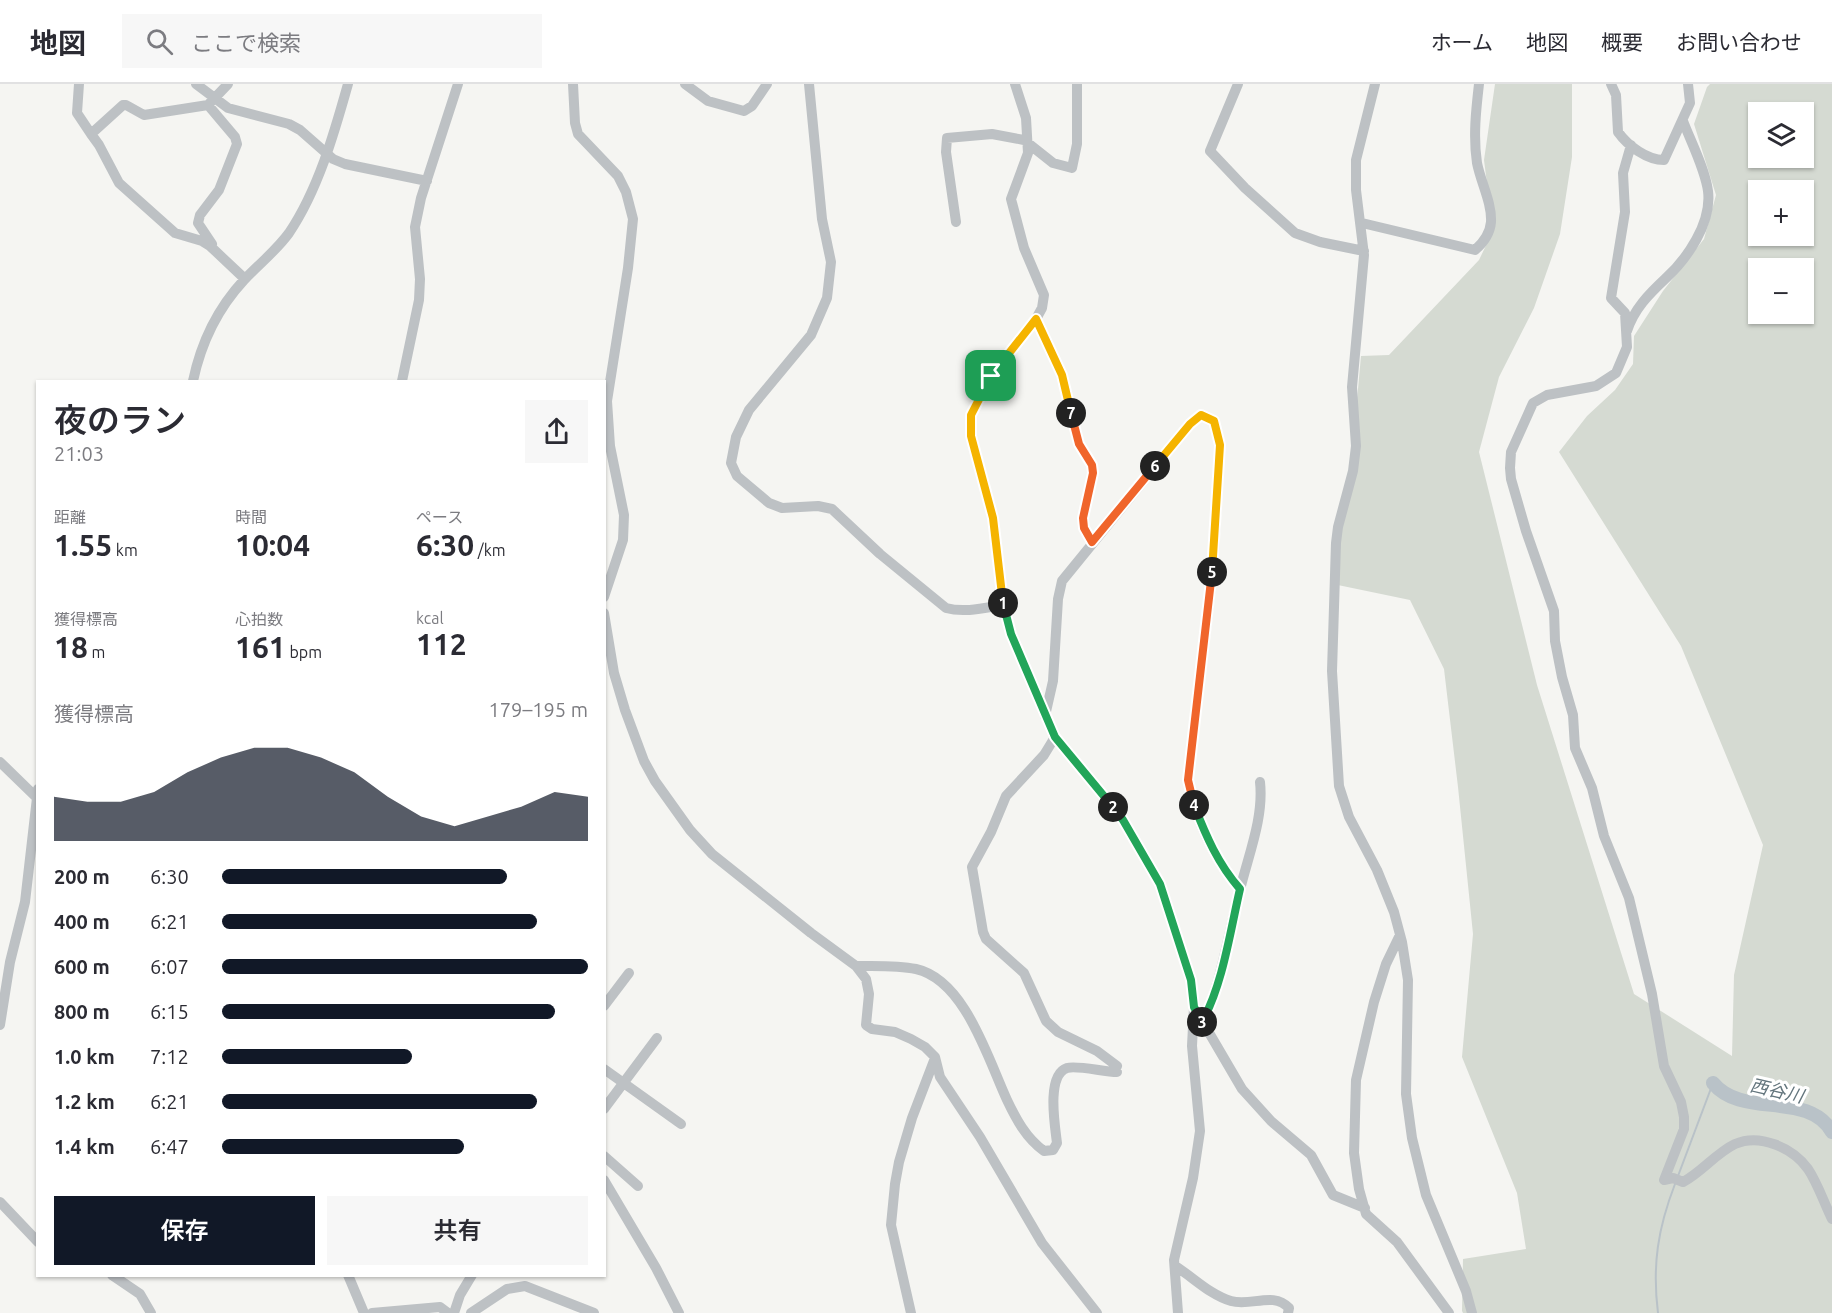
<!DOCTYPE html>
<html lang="ja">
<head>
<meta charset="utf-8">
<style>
  body { margin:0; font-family:Ubuntu,"Noto Sans JP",sans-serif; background:#f7f7f7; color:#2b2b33; height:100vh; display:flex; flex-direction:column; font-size:22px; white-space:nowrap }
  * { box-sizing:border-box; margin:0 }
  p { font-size:20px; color:#7c7c81 }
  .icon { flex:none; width:33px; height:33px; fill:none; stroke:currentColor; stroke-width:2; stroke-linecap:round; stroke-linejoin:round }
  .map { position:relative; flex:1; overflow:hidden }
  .panel { position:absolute; left:36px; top:296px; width:570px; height:897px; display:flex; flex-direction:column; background:#fff; border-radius:0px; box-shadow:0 2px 4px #0004 }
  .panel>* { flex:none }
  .controls { position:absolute; left:1748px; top:18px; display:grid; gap:12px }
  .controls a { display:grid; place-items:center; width:66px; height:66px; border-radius:0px; background:#fff; box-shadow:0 2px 4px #0004; font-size:30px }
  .pin { position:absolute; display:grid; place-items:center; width:51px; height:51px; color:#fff; margin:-26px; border-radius:12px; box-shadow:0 3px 9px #0006 }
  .km { position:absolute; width:30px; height:30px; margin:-15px; border-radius:50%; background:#222; color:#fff; font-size:16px; line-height:30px; text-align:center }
  .round { display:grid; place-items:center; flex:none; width:63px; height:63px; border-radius:0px; background:#f7f7f7 }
  .head { display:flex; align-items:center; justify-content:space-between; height:102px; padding:0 18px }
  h1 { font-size:33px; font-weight:600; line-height:45px }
  .stats { display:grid; grid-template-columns:repeat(3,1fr); gap:9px; height:102px; padding:6px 18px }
  .stats div { display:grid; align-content:center }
  .stats b { font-size:30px; font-weight:600 }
  .stats small { font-size:16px; font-weight:400 }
  .stats p { font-size:16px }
  .chart { height:168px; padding:12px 18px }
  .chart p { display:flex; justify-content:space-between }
  .chart svg { width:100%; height:108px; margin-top:6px; fill:#111827; opacity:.7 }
  .action { display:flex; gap:12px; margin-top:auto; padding:12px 18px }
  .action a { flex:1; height:69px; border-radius:0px; background:#111827; color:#fff; font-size:24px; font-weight:600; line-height:69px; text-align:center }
  .action a+a { background:#f7f7f7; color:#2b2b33 }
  ul { padding:0 18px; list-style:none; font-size:20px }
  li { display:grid; grid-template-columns:96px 72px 1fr; align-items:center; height:45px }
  li i { height:15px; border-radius:8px; background:#111827 }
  header { display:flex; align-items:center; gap:36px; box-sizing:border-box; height:84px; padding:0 30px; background:#fff; border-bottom:2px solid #e1e1e2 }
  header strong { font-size:28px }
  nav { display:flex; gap:33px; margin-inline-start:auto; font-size:21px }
  .search { width:420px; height:54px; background:#f7f7f7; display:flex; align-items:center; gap:15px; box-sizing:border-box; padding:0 21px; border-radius:0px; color:#7c7c81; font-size:22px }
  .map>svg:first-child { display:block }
  .green { fill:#d5dad2; fill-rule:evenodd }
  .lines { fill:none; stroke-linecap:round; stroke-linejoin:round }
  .stream { stroke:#b9c2c8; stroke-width:2 }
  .river { stroke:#b9c2c8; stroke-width:14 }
  .minor { stroke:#bdc1c4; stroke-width:10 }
  .split-1-casing { stroke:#fff; stroke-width:12 }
  .split-2-casing { stroke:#fff; stroke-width:12 }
  .split-3-casing { stroke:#fff; stroke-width:12 }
  .split-4-casing { stroke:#fff; stroke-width:12 }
  .split-5-casing { stroke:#fff; stroke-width:12 }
  .split-6-casing { stroke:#fff; stroke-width:12 }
  .split-7-casing { stroke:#fff; stroke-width:12 }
  .split-8-casing { stroke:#fff; stroke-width:12 }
  .split-1 { stroke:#f5b400; stroke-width:8 }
  .split-2 { stroke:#22a559; stroke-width:8 }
  .split-3 { stroke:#22a559; stroke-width:8 }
  .split-4 { stroke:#22a559; stroke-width:8 }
  .split-5 { stroke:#f0652b; stroke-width:8 }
  .split-6 { stroke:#f5b400; stroke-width:8 }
  .split-7 { stroke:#f0652b; stroke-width:8 }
  .split-8 { stroke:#f5b400; stroke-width:8 }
  .labels { text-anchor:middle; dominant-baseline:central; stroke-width:6; stroke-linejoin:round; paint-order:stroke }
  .water-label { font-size:18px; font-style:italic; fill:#63757d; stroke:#fff }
</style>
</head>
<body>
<header>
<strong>地図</strong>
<div class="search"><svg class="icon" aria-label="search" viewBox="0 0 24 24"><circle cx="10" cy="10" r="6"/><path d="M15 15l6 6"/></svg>ここで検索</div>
<nav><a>ホーム</a><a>地図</a><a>概要</a><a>お問い合わせ</a></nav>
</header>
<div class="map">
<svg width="1832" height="1229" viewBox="0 0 1832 1229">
  <rect width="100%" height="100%" fill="#f5f5f2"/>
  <path class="green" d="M1495 0H1572V73L1560 150 1534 224 1499 293 1479 368 1537 601 1634 910 1732 972 1734 891 1763 761 1681 562 1559 368 1587 332 1615 306 1633 280 1634 252 1663 207 1704 155 1716 111 1694 40 1707 3 1710 0H1832V1229H1463L1462 1227 1463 1175 1526 1165 1517 1109 1462 973 1473 850 1458 703 1444 585 1410 516 1333 500 1350 393 1361 272 1389 271 1479 176 1493 147 1484 76ZM1758 28H1803V74H1758ZM1758 106H1803V152H1758ZM1758 184H1803V230H1758Z"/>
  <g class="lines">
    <path class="stream" d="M1678 1092 1713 999
      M1658 1229C1652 1181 1658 1144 1675 1100"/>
    <path class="river" d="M1713 999C1742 1035 1808 1006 1832 1048"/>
    <path class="minor" d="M79 0 77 29 91 50 123 21H126L144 31 208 21 228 0
      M196 0 228 24 289 40 300 46 333 75 345 80 427 97
      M573 0 575 39 578 50 618 92 626 108 633 135 628 184 607 317 610 362 624 431 623 456 604 513
      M685 0 708 17 744 27 752 22 767 0
      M809 0 822 135 831 178 827 214 811 251 749 326 736 353 731 379 737 392 769 419 782 424 818 422 832 425 880 470 946 524C964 529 984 524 1003 521
      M1015 0 1026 34 1028 69 1011 115 1024 164 1044 211 1042 224 1036 235 991 292 971 331V352L993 434 1003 521 1011 550 1055 653 1123 736 1160 800 1191 896 1194 923 1192 962 1200 1047 1193 1094 1174 1176 1178 1229
      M1238 0 1210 67 1245 104 1295 149 1320 158 1364 167
      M1375 0 1356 76V106L1364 171 1352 303 1356 362 1353 387 1338 443 1336 459 1332 587 1339 702 1349 733 1377 786 1394 828 1402 858 1408 896 1406 1010 1412 1054 1426 1111 1466 1207 1472 1229
      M1611 0 1616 11 1618 48C1628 62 1647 76 1664 76L1690 19 1688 0
      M208 21 235 53 237 60 219 106 200 131 198 139 212 160 210 162 245 195
      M91 50 99 61 119 99 175 149 202 157 210 162
      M1631 61 1623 89 1625 128 1611 214 1625 229 1627 263 1616 289 1596 302 1547 311 1533 319 1511 368 1510 384 1511 395 1526 447 1554 527 1555 557 1562 593 1573 631 1575 664 1592 704 1604 752 1629 814 1652 910 1664 982 1681 1018 1684 1033V1045L1664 1096 1673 1094 1683 1098C1702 1088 1716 1069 1735 1060 1760 1049 1793 1064 1808 1085 1818 1100 1824 1119 1832 1135
      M956 138 946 68 947 54 992 50 1024 56 1053 79 1072 84 1077 60V0
      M1362 139 1475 166C1483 159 1490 150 1491 138 1492 119 1481 99 1477 79 1473 53 1476 26 1479 0
      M1036 235 1062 291 1079 360 1092 381 1093 389 1083 434 1084 444 1092 458
      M1627 247C1634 225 1649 210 1665 195 1687 175 1712 139 1708 107 1705 85 1691 58 1683 37
      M193 297C201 259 218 224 244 196 259 180 276 167 289 149 318 106 334 50 348 0
      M402 297 419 216 420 195 415 143 421 114 458 0
      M604 529 614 589 625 626 644 677 655 697 690 746 712 770 811 849 856 882 866 895 869 910 866 941 872 945 895 948 911 955 925 963 935 973 940 993 980 1053 1042 1159 1097 1229
      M1045 632 1053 597 1058 515 1062 497 1190 340 1201 331 1214 337 1220 361 1213 485 1188 696C1196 736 1213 774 1240 805
      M0 678 36 713
      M1400 851 1386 880 1374 918 1356 996 1354 1069 1359 1105 1366 1130 1397 1158 1449 1229
      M856 882C875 882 897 881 916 885 965 896 988 975 1007 1016 1016 1035 1026 1054 1044 1067L1053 1066 1057 1059C1055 1042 1046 991 1067 984 1077 981 1104 988 1117 988L1115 986 1117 982 1097 967 1058 948 1046 937 1024 889 986 855 983 848 972 783 991 748 1006 712 1044 671 1055 653
      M604 922 629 889
      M1194 923 1242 1005 1271 1037 1311 1071 1333 1111 1365 1124
      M1203 938C1222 896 1228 850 1240 806 1248 772 1264 734 1260 698
      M0 941 10 878 25 818 38 705
      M604 985 681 1040
      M604 1025 657 954
      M604 1072 638 1102
      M604 1096 656 1184 679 1229
      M0 1118 38 1158
      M1175 1182C1193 1193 1210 1211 1231 1217 1251 1223 1273 1207 1289 1224L1288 1229
      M112 1191 140 1210 151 1229
      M348 1191 364 1229
      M372 1229 440 1223 448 1229
      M454 1229 460 1211 472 1191
      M471 1229 507 1205 525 1202 594 1229
      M911 1229 891 1141 895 1100 899 1078 912 1034 935 974"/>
  </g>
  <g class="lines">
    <defs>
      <path id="split-1" d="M991 292 971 331V352L993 434 1003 519"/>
      <path id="split-2" d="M1003 519 1011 550 1055 653 1113 723"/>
      <path id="split-3" d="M1113 723 1123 736 1160 800 1191 896 1194 923 1202 938"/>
      <path id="split-4" d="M1194 721C1206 752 1218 780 1240 805 1230 848 1223 900 1202 938"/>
      <path id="split-5" d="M1194 721 1188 696 1212 488"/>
      <path id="split-6" d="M1155 382 1190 340 1201 331 1214 337 1220 361 1212 488"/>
      <path id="split-7" d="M1071 329 1079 360 1092 381 1093 389 1083 434 1084 444 1092 458 1155 382"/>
      <path id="split-8" d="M991 292 1036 235 1062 291 1071 329"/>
    </defs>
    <use href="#split-1" class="split-1-casing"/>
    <use href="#split-2" class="split-2-casing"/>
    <use href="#split-3" class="split-3-casing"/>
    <use href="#split-4" class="split-4-casing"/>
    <use href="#split-5" class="split-5-casing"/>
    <use href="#split-6" class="split-6-casing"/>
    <use href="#split-7" class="split-7-casing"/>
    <use href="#split-8" class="split-8-casing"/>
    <use href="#split-1" class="split-1"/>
    <use href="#split-2" class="split-2"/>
    <use href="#split-3" class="split-3"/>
    <use href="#split-4" class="split-4"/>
    <use href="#split-5" class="split-5"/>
    <use href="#split-6" class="split-6"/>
    <use href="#split-7" class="split-7"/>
    <use href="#split-8" class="split-8"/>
  </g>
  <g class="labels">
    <g class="water-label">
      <text transform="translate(1777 1006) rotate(13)">西谷川</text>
    </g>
  </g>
</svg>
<div class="controls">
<a><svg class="icon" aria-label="layers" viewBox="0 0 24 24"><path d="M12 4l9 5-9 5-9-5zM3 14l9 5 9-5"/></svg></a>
<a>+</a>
<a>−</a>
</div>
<div class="pin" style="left:991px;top:292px;background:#1e9e55"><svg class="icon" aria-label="arrive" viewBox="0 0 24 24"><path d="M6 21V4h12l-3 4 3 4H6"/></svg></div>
<b class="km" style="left:1003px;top:519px">1</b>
<b class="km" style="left:1113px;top:723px">2</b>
<b class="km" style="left:1202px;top:938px">3</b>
<b class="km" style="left:1194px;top:721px">4</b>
<b class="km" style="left:1212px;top:488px">5</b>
<b class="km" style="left:1155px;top:382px">6</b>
<b class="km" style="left:1071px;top:329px">7</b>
<section class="panel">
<div class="head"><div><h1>夜のラン</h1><p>21:03</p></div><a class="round"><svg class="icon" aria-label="share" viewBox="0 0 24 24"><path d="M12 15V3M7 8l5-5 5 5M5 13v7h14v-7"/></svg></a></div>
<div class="stats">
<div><p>距離</p><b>1.55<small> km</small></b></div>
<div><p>時間</p><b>10:04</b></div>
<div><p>ペース</p><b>6:30<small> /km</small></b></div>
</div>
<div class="stats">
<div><p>獲得標高</p><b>18<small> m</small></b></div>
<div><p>心拍数</p><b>161<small> bpm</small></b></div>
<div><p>kcal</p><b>112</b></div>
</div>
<div class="chart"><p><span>獲得標高</span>179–195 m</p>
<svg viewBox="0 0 160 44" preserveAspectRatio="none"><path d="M0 44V26L10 28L20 28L30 24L40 16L50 10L60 6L70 6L80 10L90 16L100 26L110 34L120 38L130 34L140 30L150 24L160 26V44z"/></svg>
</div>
<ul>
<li><b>200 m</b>6:30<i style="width:78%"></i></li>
<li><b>400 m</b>6:21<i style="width:86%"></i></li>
<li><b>600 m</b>6:07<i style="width:100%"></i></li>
<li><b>800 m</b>6:15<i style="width:91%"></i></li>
<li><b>1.0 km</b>7:12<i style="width:52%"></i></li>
<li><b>1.2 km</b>6:21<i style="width:86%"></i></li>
<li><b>1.4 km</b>6:47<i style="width:66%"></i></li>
</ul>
<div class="action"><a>保存</a><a>共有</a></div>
</section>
</div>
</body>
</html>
